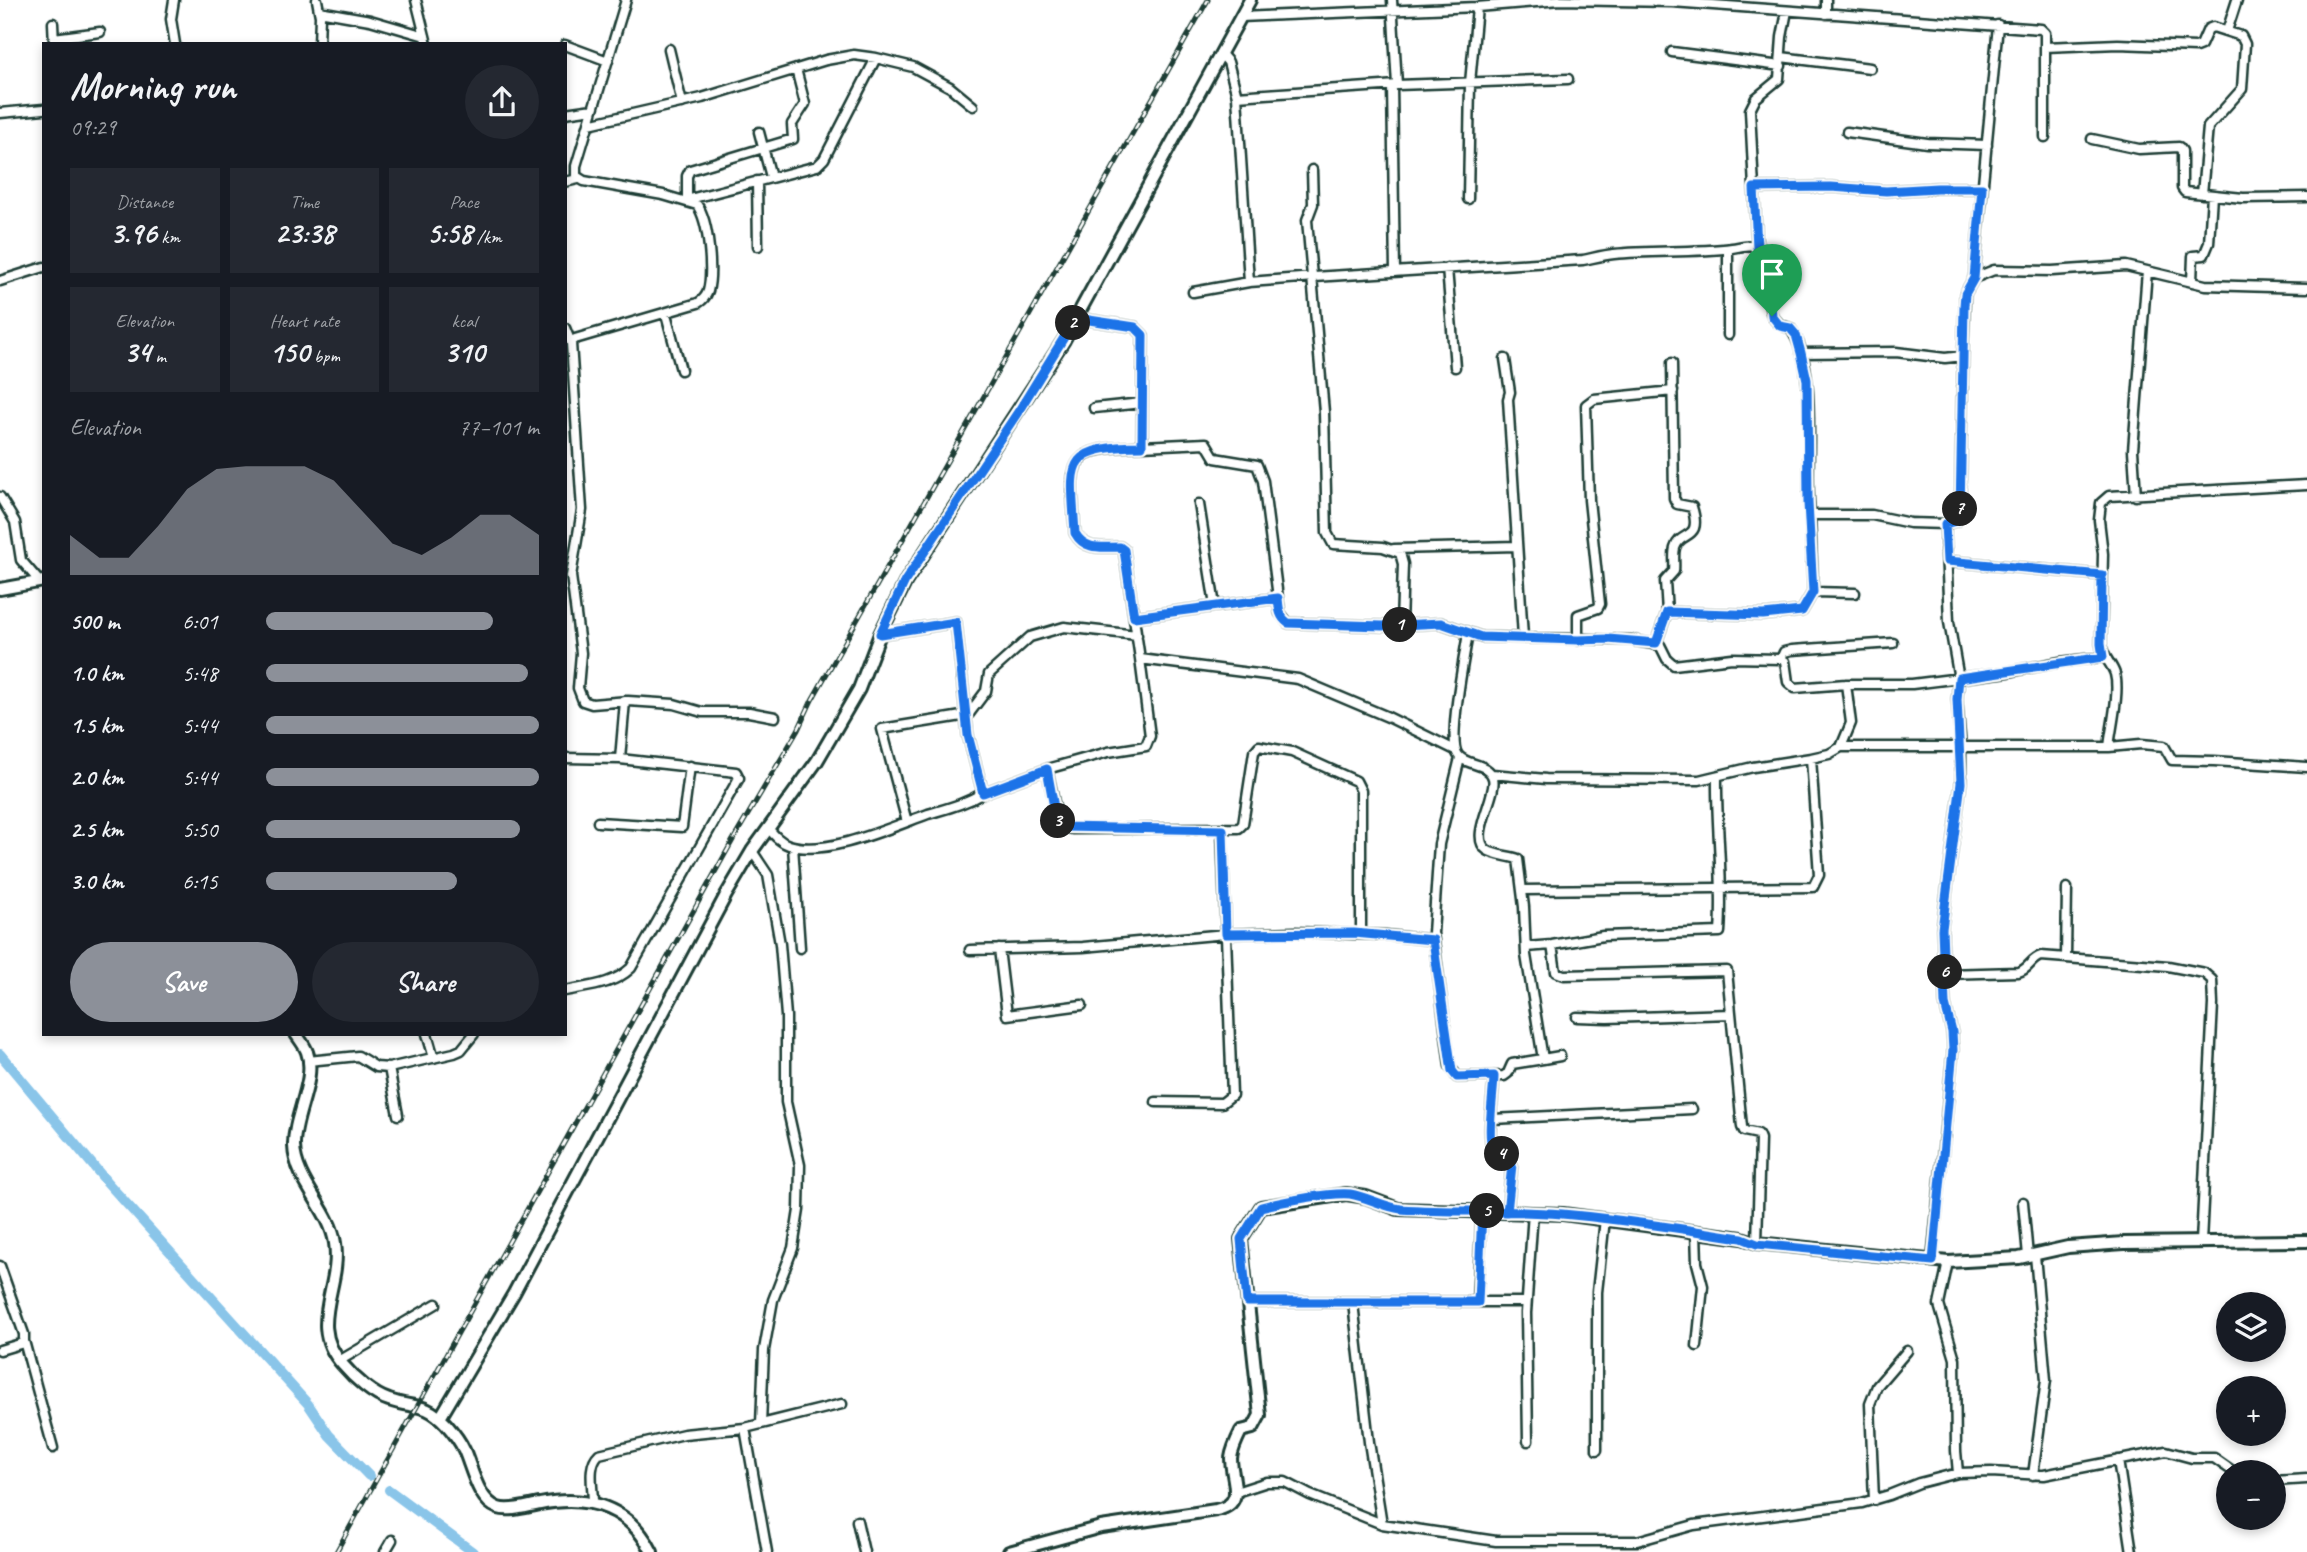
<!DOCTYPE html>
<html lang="en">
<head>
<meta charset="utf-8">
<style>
  body { margin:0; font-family:Caveat,sans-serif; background:#242831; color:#f1f3f6; height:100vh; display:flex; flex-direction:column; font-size:26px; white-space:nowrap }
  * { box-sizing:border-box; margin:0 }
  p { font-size:23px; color:#9ea1a6 }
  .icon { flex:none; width:38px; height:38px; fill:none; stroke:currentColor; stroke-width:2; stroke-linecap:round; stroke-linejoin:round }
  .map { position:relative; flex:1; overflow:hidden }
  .sheet { position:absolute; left:42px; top:42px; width:525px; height:994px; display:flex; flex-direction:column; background:#171b24; border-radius:0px; box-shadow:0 4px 10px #0003 }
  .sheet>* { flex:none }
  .buttons { position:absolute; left:2216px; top:1292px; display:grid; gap:14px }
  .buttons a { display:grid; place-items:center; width:70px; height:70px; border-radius:50%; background:#171b24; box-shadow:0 4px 10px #0003; font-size:35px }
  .pin { position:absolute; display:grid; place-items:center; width:60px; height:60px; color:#fff; margin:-72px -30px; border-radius:50% 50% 50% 0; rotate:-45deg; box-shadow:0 0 7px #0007 }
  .pin .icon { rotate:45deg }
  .km { position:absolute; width:35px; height:35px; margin:-18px; border-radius:50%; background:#222; color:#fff; font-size:19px; line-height:35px; text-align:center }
  .round { display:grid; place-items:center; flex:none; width:74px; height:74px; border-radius:37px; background:#242831 }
  .headline { display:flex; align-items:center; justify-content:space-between; height:119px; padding:0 28px }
  h1 { font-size:38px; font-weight:700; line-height:52px }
  .stats { display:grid; grid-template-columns:repeat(3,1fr); gap:10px; height:119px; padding:7px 28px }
  .stats div { display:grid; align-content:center; border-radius:0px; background:#242831; text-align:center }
  .stats b { font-size:30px; font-weight:700 }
  .stats small { font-size:19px; font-weight:400 }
  .stats p { font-size:19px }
  .chart { height:196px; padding:14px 28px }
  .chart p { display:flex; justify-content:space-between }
  .chart svg { width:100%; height:126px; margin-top:7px; fill:#8c9099; opacity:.7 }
  .primary-button { display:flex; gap:14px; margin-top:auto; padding:14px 28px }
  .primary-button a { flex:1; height:80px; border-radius:42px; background:#8c9099; color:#fff; font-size:28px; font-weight:700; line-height:80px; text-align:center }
  .primary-button a+a { background:#242831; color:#f1f3f6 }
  ul { padding:0 28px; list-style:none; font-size:23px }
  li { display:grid; grid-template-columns:112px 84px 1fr; align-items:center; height:52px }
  li i { height:18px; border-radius:9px; background:#8c9099 }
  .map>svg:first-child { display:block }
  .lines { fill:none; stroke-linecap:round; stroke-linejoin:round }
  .canal { stroke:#8ac5e9; stroke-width:10 }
  .street-casing { stroke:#1f3d34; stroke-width:13 }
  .secondary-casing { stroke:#1f3d34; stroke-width:16 }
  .street { stroke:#fff; stroke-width:8 }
  .secondary { stroke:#fff; stroke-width:10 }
  .rail-casing { stroke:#1f3d34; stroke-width:5 }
  .rail { stroke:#fff; stroke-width:2.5; stroke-dasharray:8; stroke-linecap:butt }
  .route-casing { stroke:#fff; stroke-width:14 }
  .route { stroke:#1a73e8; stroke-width:9 }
</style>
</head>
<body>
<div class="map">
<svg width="2307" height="1552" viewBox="0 0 2307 1552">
  <rect width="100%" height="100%" fill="#fff"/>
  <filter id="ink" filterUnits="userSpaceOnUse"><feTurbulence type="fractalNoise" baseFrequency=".0143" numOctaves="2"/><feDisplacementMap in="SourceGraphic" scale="14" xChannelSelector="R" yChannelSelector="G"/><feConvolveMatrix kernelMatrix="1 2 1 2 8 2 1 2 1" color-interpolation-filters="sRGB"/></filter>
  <g filter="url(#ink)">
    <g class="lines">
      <path class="canal" d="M0 1054 106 1181 308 1404 329 1435 369 1476
        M389 1490 473 1552"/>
      <defs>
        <path id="street" d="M174 0 171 19 175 44
          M317 0 320 16 319 44
          M416 0 427 44
          M626 0 576 166V176L584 181 663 195 697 205C709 221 713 272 708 291 706 297 703 300 698 303L575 339 571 343 582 510 571 576 581 653 578 688 583 701 592 704 628 701 674 704 702 712H749L775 717
          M1392 0 1397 85
          M1826 0V14
          M319 11 370 20 425 36
          M1241 17 1477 7 1560 0 1672 2 2041 29 2045 33V137
          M53 23 54 44
          M2227 31 2237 0
          M54 38 100 32
          M565 45 608 61
          M2045 47 2118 44 2196 47 2201 45 2208 29 2213 27 2241 36 2245 44 2242 89 2208 127 2202 194
          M669 49 682 103
          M1672 52 1781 66
          M1221 54 1228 62 1237 96 1249 282
          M1781 57 1870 68
          M1392 86 1395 272
          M1237 96 1397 85 1568 79
          M0 113 44 109
          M565 113 593 109
          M589 124 702 98 826 60 854 55 876 58 913 67 950 87 973 106
          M759 132 771 177
          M1847 132 1927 143 1987 145
          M2092 139 2139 149 2179 147 2182 151V188L2185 192 2243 198 2307 197
          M1312 170 1313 204 1307 220 1324 412 1327 533 1333 544 1383 547 1400 553 1403 564 1401 625
          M757 181 758 246
          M565 182 578 179
          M1754 188 1831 187 1886 191 1936 188H1982
          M687 199V176L690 170 793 139 792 124 805 104 796 69
          M1468 199 1470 83 1477 7
          M686 200 817 166 824 159 876 58
          M1757 247 1750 110 1756 98 1779 79 1782 37 1787 11
          M1447 268 1455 367
          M1974 278 1998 25
          M0 281 44 267
          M2192 282 2193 256 2204 255 2209 243 2212 195
          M1193 292 1249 282 1314 277 1583 260C1593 258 1604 255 1614 254 1653 250 1693 253 1732 248 1741 247 1755 242 1763 249 1783 268 1751 320 1790 328 1820 367 1804 465 1810 515H1872L1910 523 1945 524 1949 622 1959 679 1957 699 1961 748V783L1942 928 1945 1004 1952 1032 1953 1050 1932 1261
          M666 314 681 370
          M1076 318 1135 327 1143 335 1142 446 1206 443 1215 458 1257 465 1263 481 1280 613 1288 623 1382 626 1441 623 1481 637 1630 640 1660 645 1667 659 1674 665 1732 658 1781 659 1785 661 1788 682 1795 688 1846 684H1912L2008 672 2060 662 2103 657
          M565 328 571 343
          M1728 335V249
          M1801 353 1896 352 1945 358 1963 356 1965 294 1974 278 1994 270 2052 271 2126 266 2205 285 2307 288
          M1505 359 1510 392 1508 399 1523 637
          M1094 408 1142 403
          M1142 446C1061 448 1071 464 1075 533 1085 551 1102 547 1120 547L1124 550 1140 659 1298 679 1388 717 1455 750
          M2307 485 2109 496 2101 503 2099 520 2103 554 2101 644C2103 658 2111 662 2115 674 2120 692 2111 728 2109 747L2141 744 2164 746 2172 760 2214 761 2307 767
          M2136 496 2133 450 2147 271
          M0 497 15 522 21 560 39 581
          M1199 504 1215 606
          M1945 524 1956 521 1960 513 1963 356
          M1394 549 1517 546
          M1947 561 2102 575
          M1813 592 1855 593
          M1667 612 1763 615 1802 611 1813 592 1810 515
          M1134 617 1278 598
          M1468 633C1465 654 1447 741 1458 755 1466 766 1488 762 1493 778 1498 795 1468 837 1487 850 1494 855 1509 856 1518 859L1524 907 1526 955 1543 1059 1560 1056
          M880 634 956 622 968 735 983 793 1047 769 1108 752 1146 746 1150 736 1140 659
          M1578 640V615L1598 608 1600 604 1589 500 1586 405 1594 399 1673 391
          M1656 643 1667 612 1665 581 1674 571C1675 564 1673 555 1675 548 1680 530 1703 542 1692 507L1677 504 1674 498 1672 363
          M1781 659 1784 652 1792 650 1893 643
          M1841 747H2109
          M565 758 620 759
          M1460 758 1439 844 1433 933 1450 1066 1457 1077 1504 1076 1508 1073 1512 1064 1543 1059
          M1047 769 1058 821 1063 827 1072 829 1239 828 1243 824 1254 752 1259 746 1292 752 1356 781 1361 791V934
          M1492 774 1546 779 1699 780 1753 767 1811 758 1829 754 1841 747 1851 723 1846 684
          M598 822 682 827 690 766
          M907 822 882 729 968 715 986 691 989 674 1030 637 1064 627 1137 635
          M768 828C774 835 780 842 789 845 826 857 892 827 928 814 948 808 965 804 983 793
          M793 846 800 948
          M752 851 768 875 780 944 786 1016V1102L800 1165 799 1210 793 1248 773 1300 764 1350 761 1424
          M1523 890 1813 887 1819 875 1811 758
          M1552 945 1556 972 1564 975 1727 971 1742 1127 1744 1131 1758 1134 1760 1139 1757 1243
          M1526 947 1552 945 1603 936 1720 932C1724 880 1716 828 1717 776
          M999 949 1007 1015 1082 1005
          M970 950 1083 947 1226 934 1295 932 1385 935 1433 940
          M2066 958 2067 888
          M1945 974 2018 972C2029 970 2030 959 2041 956L2168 966 2204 973 2212 980 2213 1004 2201 1242
          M565 991C589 986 613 985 631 968L739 778 736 772 620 759 625 701
          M1577 1017 1607 1018 1731 1014
          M427 1034 434 1058
          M308 1061 358 1056 376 1067 389 1068 454 1053 461 1050 474 1034
          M389 1068 398 1115
          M1494 1076C1494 1089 1487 1136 1492 1145 1497 1154 1508 1155 1512 1165L1507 1212
          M1156 1102 1222 1103 1232 1095 1222 830
          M1492 1119 1692 1109
          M2023 1202 2028 1256
          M1696 1231 1697 1263 1703 1286 1697 1346
          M1948 1262 1939 1305 1955 1359 1956 1451 1958 1473
          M0 1266 24 1334V1341L20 1344 0 1350
          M1247 1302H1526
          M1477 1302 1482 1211
          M1353 1303 1369 1442 1382 1524 1496 1541H1637L1694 1525 1862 1503 1889 1495 1919 1483 1958 1473 1991 1472 2044 1475 2166 1451 2192 1458H2214L2234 1472
          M24 1341 53 1448
          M339 1361 436 1304
          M1528 1441 1526 1313 1533 1212
          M1597 1450V1292L1605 1219
          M2118 1460 2132 1552
          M2033 1475 2046 1380 2035 1255
          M2273 1481 2307 1479
          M1236 1492 1267 1482H1285L1310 1495 1382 1524
          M1874 1500 1870 1404 1877 1386 1907 1351
          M593 1502C593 1487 587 1465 599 1454L684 1434 745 1428
          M857 1521 864 1552
          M385 1552 392 1540
          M767 1552 745 1428 842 1404"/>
        <path id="secondary" d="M0 589 44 581
          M296 1034C300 1040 305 1046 307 1052 317 1079 293 1117 294 1146 295 1182 330 1209 335 1243 342 1287 306 1325 343 1365 354 1378 373 1395 389 1400 414 1409 424 1401 446 1424 453 1432 460 1441 464 1450 472 1468 478 1501 498 1508 510 1512 528 1506 540 1504 587 1495 629 1506 652 1552
          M440 1418 514 1293 726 895 752 851 817 761 859 689 880 634 906 581 1064 340 1250 0
          M1009 1552 1101 1527 1216 1510C1247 1504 1231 1480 1231 1458 1232 1450 1237 1439 1241 1431L1253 1428 1260 1415 1241 1239 1261 1207 1346 1194 1366 1197 1398 1209 1563 1214 1742 1238 1757 1243 1948 1262 2019 1258 2068 1247 2124 1243 2307 1241"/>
      </defs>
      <use href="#street" class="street-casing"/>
      <use href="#secondary" class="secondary-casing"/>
      <use href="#street" class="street"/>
      <use href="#secondary" class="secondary"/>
      <defs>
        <path id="rail" d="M336 1552 733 840 798 730 812 700 1208 0"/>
      </defs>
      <use href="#rail" class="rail-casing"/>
      <use href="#rail" class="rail"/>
    </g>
  </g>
  <g class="lines" filter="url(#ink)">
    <defs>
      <path id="route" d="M1772 316 1780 326 1790 328 1796 335 1801 353 1807 380 1808 503 1813 592 1802 611 1763 615 1667 612 1656 643 1608 639 1578 640 1481 637 1441 623 1382 626 1288 623C1279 617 1279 608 1278 598L1134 617 1124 550 1120 547C1102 547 1085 551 1075 533 1071 464 1061 447 1142 446L1143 335 1135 327 1076 318 1018 412 905 581 880 634 956 622 968 735 983 793 1047 769 1055 813 1063 827 1223 830 1226 934 1354 933 1433 940 1452 1071 1457 1077 1494 1076C1494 1089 1487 1136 1492 1145 1497 1154 1509 1155 1512 1165L1507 1212 1482 1211 1478 1302H1247L1241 1239 1261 1207C1281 1202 1331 1192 1350 1194 1368 1197 1384 1207 1401 1209 1455 1213 1508 1209 1562 1214 1622 1219 1682 1229 1742 1238L1757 1244 1933 1261 1953 1050 1952 1032 1945 1004 1942 929 1961 783 1957 699 1959 678 2103 657 2101 644 2102 575 1947 561 1945 524 1956 521 1960 513 1964 306 1965 294 1974 278 1982 188H1937L1886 191 1831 187 1754 188 1757 247 1762 248 1767 255 1772 316"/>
    </defs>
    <use href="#route" class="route-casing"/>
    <use href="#route" class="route"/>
  </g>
</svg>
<div class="buttons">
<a><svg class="icon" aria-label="layers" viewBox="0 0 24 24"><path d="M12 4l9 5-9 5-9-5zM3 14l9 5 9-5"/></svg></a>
<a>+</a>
<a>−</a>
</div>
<div class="pin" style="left:1772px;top:316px;background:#1e9e55"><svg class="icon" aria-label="arrive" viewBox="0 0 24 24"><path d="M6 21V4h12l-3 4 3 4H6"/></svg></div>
<b class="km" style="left:1400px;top:625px">1</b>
<b class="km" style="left:1073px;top:323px">2</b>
<b class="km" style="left:1058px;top:821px">3</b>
<b class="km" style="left:1502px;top:1154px">4</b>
<b class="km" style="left:1487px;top:1211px">5</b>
<b class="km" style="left:1945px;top:972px">6</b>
<b class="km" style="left:1960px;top:509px">7</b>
<section class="sheet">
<div class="headline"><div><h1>Morning run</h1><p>09:29</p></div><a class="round"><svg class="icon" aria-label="share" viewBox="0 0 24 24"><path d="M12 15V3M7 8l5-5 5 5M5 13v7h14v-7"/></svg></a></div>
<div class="stats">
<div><p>Distance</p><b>3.96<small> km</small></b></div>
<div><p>Time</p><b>23:38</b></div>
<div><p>Pace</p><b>5:58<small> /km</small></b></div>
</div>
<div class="stats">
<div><p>Elevation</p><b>34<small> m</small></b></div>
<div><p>Heart rate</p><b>150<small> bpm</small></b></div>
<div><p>kcal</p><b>310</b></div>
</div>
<div class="chart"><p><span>Elevation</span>77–101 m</p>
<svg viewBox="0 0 160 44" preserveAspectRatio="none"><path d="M0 44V30L10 38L20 38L30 27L40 14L50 7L60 6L70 6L80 6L90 11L100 22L110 33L120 37L130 31L140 23L150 23L160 30V44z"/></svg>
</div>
<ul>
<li><b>500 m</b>6:01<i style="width:83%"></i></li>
<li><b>1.0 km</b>5:48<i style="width:96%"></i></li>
<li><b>1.5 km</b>5:44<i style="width:100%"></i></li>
<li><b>2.0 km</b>5:44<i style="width:100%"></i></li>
<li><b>2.5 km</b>5:50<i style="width:93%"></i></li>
<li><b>3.0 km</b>6:15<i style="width:70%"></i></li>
</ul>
<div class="primary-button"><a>Save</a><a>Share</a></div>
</section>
</div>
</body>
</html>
